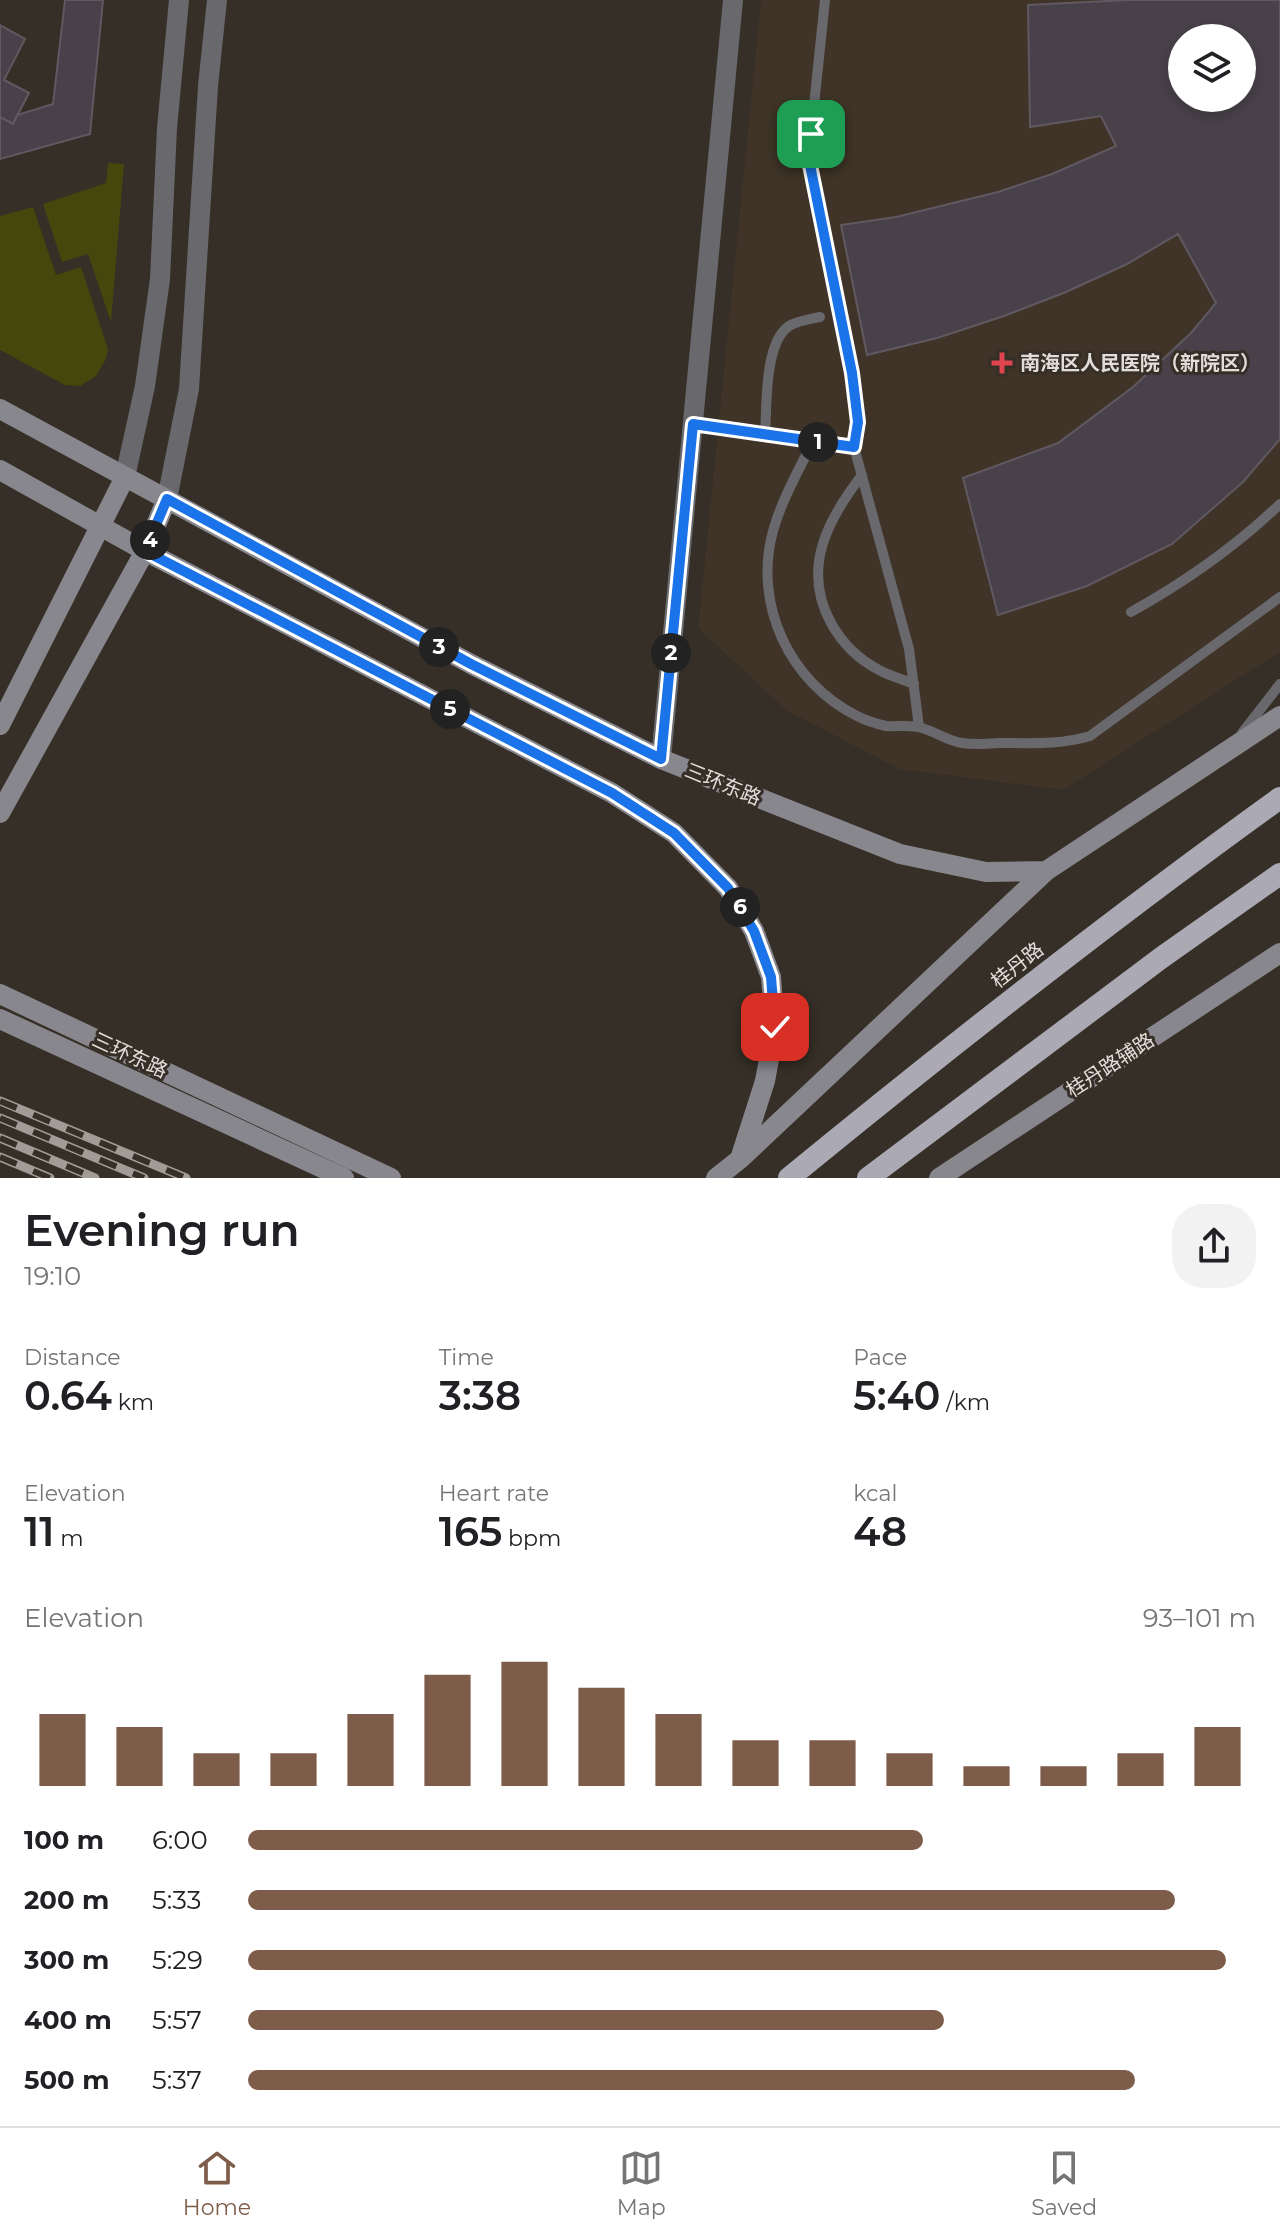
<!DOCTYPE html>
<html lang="en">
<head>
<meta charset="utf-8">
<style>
  body { margin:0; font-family:Montserrat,"Noto Sans SC",sans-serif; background:#f2f2f2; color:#202124; height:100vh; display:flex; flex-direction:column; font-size:30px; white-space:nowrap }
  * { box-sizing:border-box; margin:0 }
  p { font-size:26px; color:#757577 }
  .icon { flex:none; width:44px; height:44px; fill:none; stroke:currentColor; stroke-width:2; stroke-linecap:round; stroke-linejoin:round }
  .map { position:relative; height:1178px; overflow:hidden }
  .panel { display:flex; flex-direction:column; background:#fff; flex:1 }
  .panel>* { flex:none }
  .buttons { position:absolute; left:1168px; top:24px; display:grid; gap:16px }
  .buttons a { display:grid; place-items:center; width:88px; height:88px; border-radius:50%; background:#fff; box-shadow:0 4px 12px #0003; font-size:40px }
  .pin { position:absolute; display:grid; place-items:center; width:68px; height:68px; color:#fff; margin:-34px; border-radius:16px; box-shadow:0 4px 12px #0006 }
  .km { position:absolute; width:40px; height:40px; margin:-20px; border-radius:50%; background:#222; color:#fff; font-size:22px; line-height:40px; text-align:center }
  .round { display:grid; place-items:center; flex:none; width:84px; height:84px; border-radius:32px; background:#f2f2f2 }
  .overview { display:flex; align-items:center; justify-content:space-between; height:136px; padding:0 24px }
  h1 { font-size:44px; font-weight:600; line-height:60px }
  .figures { display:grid; grid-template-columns:repeat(3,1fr); gap:12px; height:136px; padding:8px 24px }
  .figures div { display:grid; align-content:center }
  .figures b { font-size:40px; font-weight:600 }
  .figures small { font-size:22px; font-weight:400 }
  .figures p { font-size:22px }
  .chart { height:224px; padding:16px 24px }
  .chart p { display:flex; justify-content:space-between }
  .chart svg { width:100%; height:144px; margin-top:8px; stroke:#7d5c49; stroke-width:6 }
  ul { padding:0 24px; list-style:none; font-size:26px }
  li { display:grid; grid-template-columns:128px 96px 1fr; align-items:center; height:60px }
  li i { height:20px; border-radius:10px; background:#7d5c49 }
  .menu { display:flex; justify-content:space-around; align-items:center; height:112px; border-top:2px solid #e0e0e0; background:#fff; font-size:22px; color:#757577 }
  .menu a { display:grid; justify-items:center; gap:4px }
  .menu .active { color:#7d5c49 }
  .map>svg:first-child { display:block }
  .built { fill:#3f3427; fill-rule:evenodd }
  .green { fill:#45470c }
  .building { fill:#484149; stroke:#605961; stroke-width:2; fill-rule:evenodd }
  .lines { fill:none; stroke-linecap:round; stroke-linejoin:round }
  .service { stroke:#68686d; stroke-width:10 }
  .tertiary { stroke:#68686d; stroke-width:20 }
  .secondary { stroke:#88878e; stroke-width:20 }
  .trunk { stroke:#abaab4; stroke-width:22 }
  .rail-casing { stroke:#a19c96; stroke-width:9 }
  .rail { stroke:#352f27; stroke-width:6; stroke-dasharray:18; stroke-linecap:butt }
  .route-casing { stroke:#fff; stroke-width:16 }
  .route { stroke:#1a73e8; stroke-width:10 }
  .health-dot { fill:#e0444e; stroke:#352f27; stroke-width:3 }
  .labels { text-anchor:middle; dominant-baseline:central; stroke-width:6; stroke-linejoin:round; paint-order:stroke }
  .poi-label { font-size:20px; font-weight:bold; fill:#e2ddd8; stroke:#352f27; text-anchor:start }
  .street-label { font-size:20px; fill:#e2ddd8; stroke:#352f27 }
</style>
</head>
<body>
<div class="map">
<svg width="1280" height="1178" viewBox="0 0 1280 1178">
  <rect width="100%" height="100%" fill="#352f27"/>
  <path class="built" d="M761 0H1280V652L1063 790 899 769 786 710 698 628ZM1182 38H1242V98H1182Z"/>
  <path class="green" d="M108 163 124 164 111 322 88 254 62 262 43 204 106 183Z
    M33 207 56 275 81 267 108 349 106 359 96 376 80 386 65 385 0 350V216Z"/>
  <path class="building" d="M65 0H103L90 134 0 159V117L13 124 17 115 53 104Z
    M1127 0H1280V439L1243 482 1172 544 1087 586 998 615 963 478 1058 443 1133 387 1191 333 1216 303 1178 234 1127 264 1066 292 1004 316 937 338 867 355 841 225 896 217 998 192 1052 174 1116 146 1101 116 1030 127 1028 5ZM1182 38H1242V98H1182Z
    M0 25 25 39 4 80 29 93 13 124 0 117Z"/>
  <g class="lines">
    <path class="service" d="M825 0 811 134 810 165 852 373 858 422 854 447 909 649 919 727
      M693 424 854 447
      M765 435C767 406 764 343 789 326 797 321 811 319 820 317
      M813 441C799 470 782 499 773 531 753 604 789 682 857 716 865 720 877 724 886 726 898 727 911 724 922 728 936 732 948 741 962 743 974 745 987 744 999 743 1031 743 1060 745 1090 736L1280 597
      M862 475C828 519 801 568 831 623 842 643 858 659 879 670 890 676 902 679 914 684
      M1131 612C1185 582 1235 547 1280 504
      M1242 733 1280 684"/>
    <path class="tertiary" d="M125 477 145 386 160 279 167 128 179 0
      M167 499 189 389 208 86 217 0
      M661 759 733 0"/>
    <path class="secondary" d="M0 409 471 664 661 759 900 854 986 872 1046 871
      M0 470 145 551 612 793 674 833 728 888 754 931 771 977 775 1027 765 1081 740 1159
      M0 725 125 477
      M0 813 145 551 167 499
      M0 994 391 1178
      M0 1019 344 1178
      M716 1178 740 1159 1046 871 1280 716
      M939 1178 1280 953"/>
    <path class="trunk" d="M789 1178C949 1047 1112 919 1280 798
      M868 1178 1161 958 1280 874"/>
    <defs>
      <path id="rail" d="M0 1101 186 1178
        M0 1118 144 1178
        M0 1138 95 1178
        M0 1157 50 1178"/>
    </defs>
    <use href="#rail" class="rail-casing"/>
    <use href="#rail" class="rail"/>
  </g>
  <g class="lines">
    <defs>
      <path id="route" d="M775 1027 771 977 754 931 728 888 674 833 612 793 145 551 167 499 471 664 661 759 693 424 854 447 858 422 852 373 810 165 811 134"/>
    </defs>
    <use href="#route" class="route-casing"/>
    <use href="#route" class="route"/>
  </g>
  <path class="health-dot" d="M998 351h8v8h8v8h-8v8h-8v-8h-8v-8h8z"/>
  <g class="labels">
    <g class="poi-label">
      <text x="1020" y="363">南海区人民医院（新院区）</text>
    </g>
    <g class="street-label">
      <text transform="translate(723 784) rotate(22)">三环东路</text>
      <text transform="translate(1017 965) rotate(-38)">桂丹路</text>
      <text transform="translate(130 1055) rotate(25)">三环东路</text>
      <text transform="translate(1110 1065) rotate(-33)">桂丹路辅路</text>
    </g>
  </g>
</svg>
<div class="buttons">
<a><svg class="icon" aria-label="layers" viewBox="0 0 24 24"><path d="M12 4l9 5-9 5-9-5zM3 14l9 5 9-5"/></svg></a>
</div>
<div class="pin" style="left:811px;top:134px;background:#1e9e55"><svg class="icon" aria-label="arrive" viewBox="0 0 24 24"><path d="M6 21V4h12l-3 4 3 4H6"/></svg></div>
<div class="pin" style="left:775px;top:1027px;background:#d93025"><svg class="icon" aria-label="check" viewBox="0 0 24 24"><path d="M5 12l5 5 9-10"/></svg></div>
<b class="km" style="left:818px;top:442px">1</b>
<b class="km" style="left:671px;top:653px">2</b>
<b class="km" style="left:439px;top:647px">3</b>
<b class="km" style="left:150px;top:540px">4</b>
<b class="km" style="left:450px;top:709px">5</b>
<b class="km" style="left:740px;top:907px">6</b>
</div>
<section class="panel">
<div class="overview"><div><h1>Evening run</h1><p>19:10</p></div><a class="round"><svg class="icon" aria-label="share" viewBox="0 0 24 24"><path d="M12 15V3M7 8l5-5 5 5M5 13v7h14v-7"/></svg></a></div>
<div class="figures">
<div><p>Distance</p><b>0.64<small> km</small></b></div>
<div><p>Time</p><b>3:38</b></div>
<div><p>Pace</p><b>5:40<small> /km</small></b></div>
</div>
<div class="figures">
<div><p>Elevation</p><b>11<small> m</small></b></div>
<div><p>Heart rate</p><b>165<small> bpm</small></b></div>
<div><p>kcal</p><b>48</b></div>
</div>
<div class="chart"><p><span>Elevation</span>93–101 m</p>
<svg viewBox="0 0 160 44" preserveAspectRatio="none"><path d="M5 44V22M15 44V26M25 44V34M35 44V34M45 44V22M55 44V10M65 44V6M75 44V14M85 44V22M95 44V30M105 44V30M115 44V34M125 44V38M135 44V38M145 44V34M155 44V26"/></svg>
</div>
<ul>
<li><b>100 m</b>6:00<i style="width:67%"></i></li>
<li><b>200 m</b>5:33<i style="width:92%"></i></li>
<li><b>300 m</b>5:29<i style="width:97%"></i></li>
<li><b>400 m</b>5:57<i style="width:69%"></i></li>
<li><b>500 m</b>5:37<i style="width:88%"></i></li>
</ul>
</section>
<nav class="menu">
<a class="active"><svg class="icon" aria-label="home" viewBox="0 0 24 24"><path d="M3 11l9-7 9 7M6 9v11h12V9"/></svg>Home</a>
<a><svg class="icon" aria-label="map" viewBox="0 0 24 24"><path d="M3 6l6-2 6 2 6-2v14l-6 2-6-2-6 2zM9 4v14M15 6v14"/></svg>Map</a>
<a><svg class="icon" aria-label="saved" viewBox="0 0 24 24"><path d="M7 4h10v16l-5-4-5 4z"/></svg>Saved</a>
</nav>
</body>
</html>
